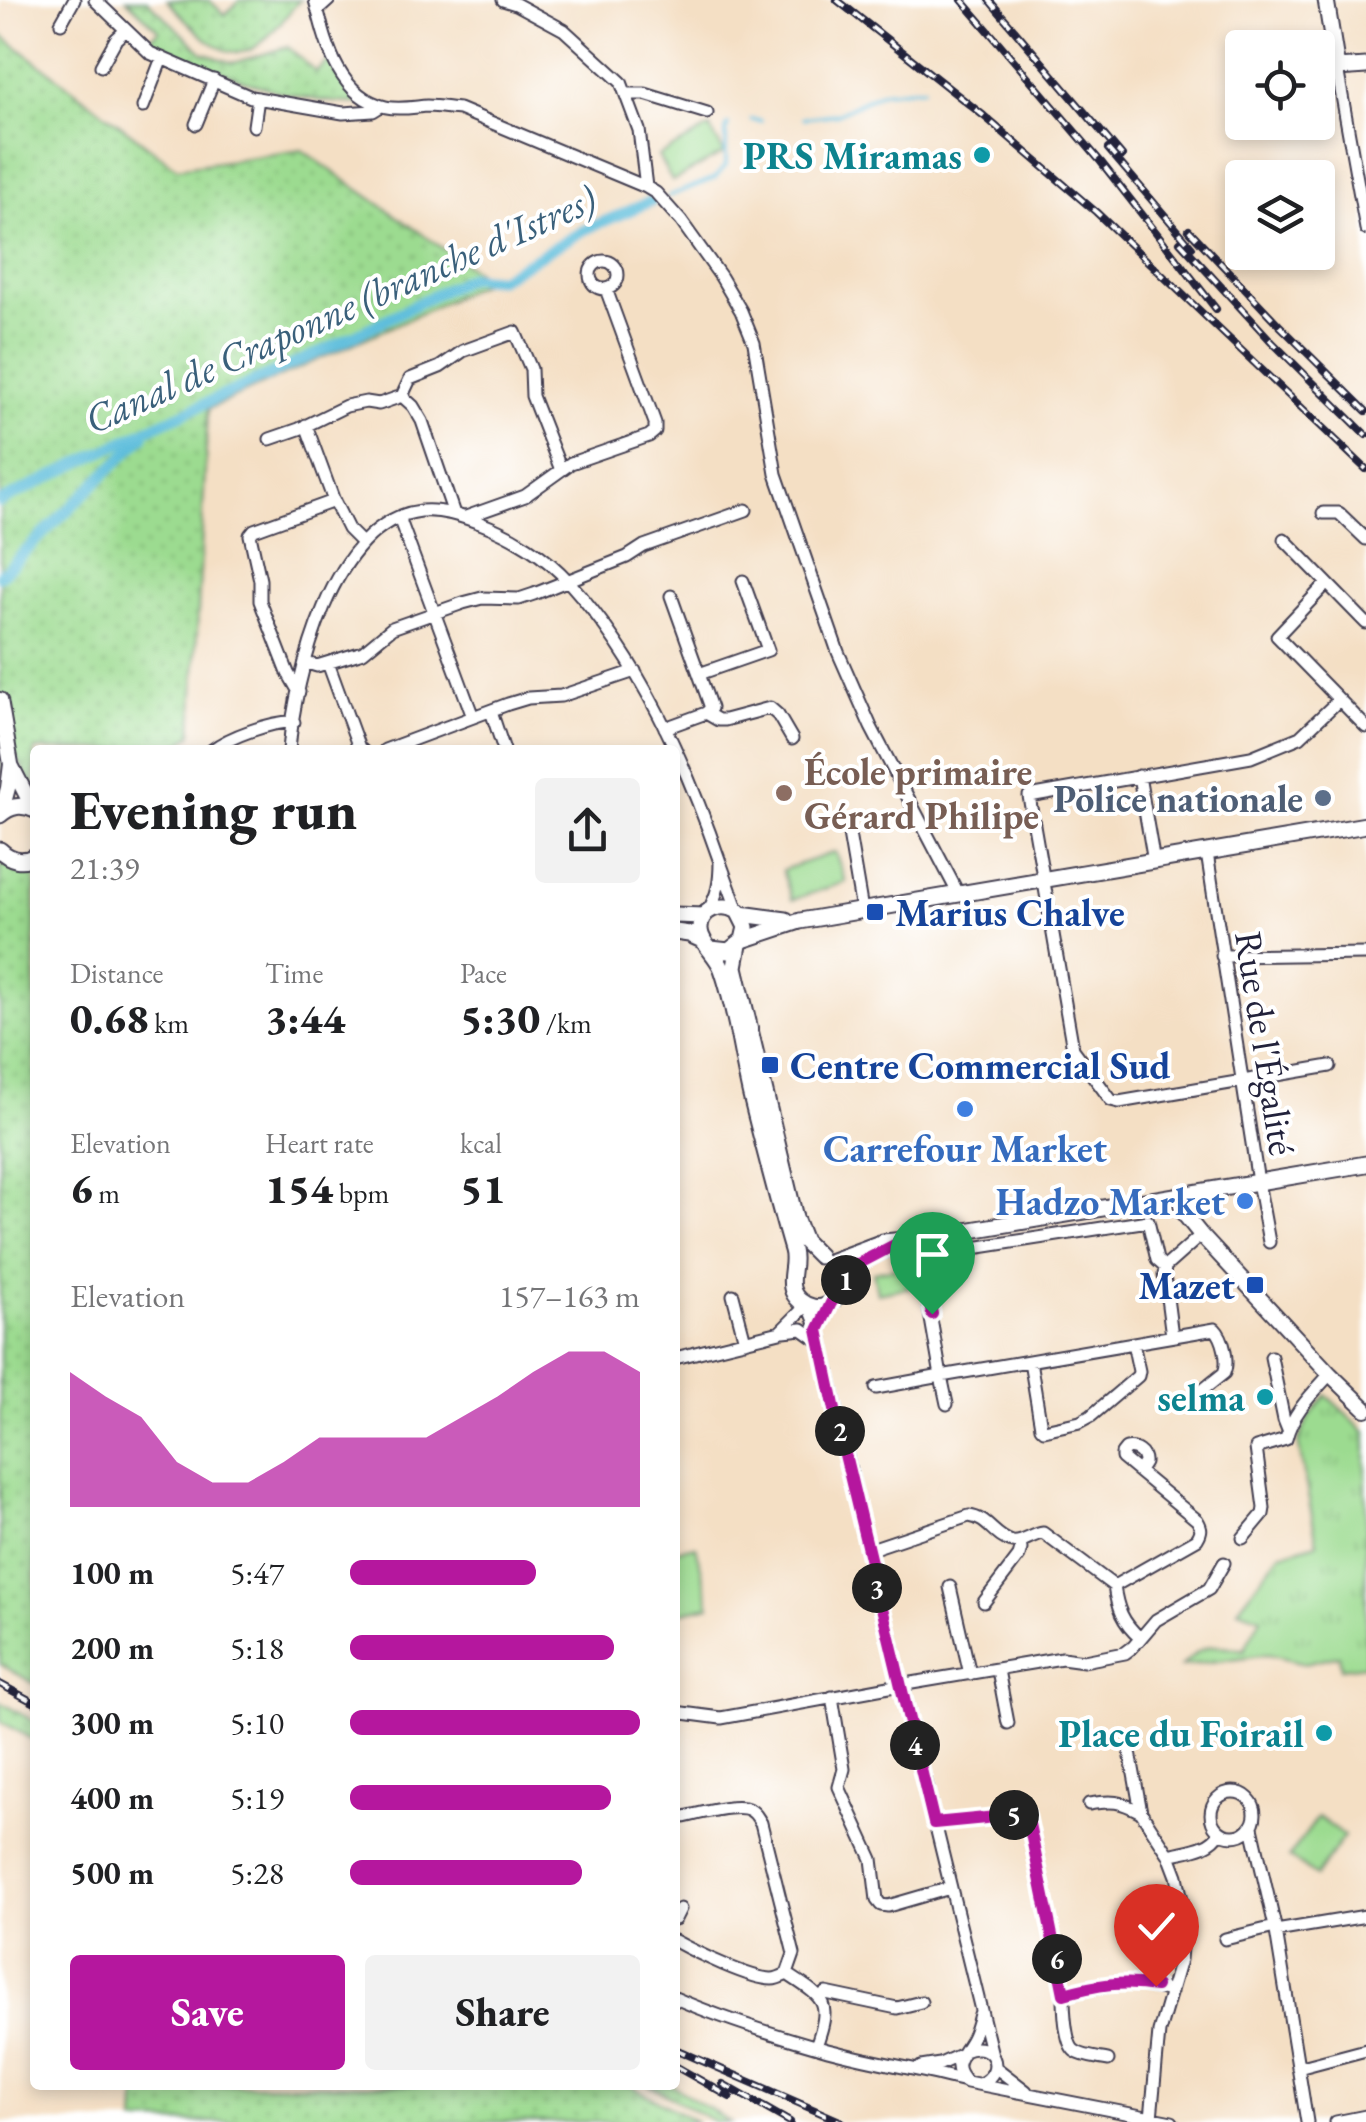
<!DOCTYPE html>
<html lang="en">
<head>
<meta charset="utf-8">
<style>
  body { margin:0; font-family:"EB Garamond",serif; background:#f2f2f2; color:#202124; height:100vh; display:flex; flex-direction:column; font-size:38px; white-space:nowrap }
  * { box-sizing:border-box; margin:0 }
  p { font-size:32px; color:#757577 }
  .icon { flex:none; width:55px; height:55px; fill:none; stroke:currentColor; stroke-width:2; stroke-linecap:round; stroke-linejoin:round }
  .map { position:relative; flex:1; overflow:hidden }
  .side { position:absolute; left:30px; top:745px; width:650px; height:1345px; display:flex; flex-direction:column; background:#fff; border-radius:10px; box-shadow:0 5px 15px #0003 }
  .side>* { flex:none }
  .controls { position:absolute; left:1225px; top:30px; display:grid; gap:20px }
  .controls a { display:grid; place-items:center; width:110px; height:110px; border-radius:10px; background:#fff; box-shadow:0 5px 15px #0003; font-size:50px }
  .pin { position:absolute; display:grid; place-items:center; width:85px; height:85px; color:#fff; margin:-102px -42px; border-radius:50% 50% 50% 0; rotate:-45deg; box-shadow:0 0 10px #0007 }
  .pin .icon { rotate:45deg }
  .km { position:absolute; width:50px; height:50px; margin:-25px; border-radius:50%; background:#222; color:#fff; font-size:28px; line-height:50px; text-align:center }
  .round { display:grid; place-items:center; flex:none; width:105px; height:105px; border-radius:10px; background:#f2f2f2 }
  .overview { display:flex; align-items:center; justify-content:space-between; height:170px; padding:0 40px }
  h1 { font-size:55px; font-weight:800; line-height:75px }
  .stats { display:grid; grid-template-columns:repeat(3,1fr); gap:15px; height:170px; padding:10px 40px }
  .stats div { display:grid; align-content:center }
  .stats b { font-size:42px; font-weight:800 }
  .stats small { font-size:28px; font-weight:400 }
  .stats p { font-size:28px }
  .chart { height:280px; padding:20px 40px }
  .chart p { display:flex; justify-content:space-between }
  .chart svg { width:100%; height:180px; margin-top:10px; fill:#b5179e; opacity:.7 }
  .primary-button { display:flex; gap:20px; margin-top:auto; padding:20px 40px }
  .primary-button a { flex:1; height:115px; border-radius:10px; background:#b5179e; color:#fff; font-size:40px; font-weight:800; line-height:115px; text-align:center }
  .primary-button a+a { background:#f2f2f2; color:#202124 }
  ul { padding:0 40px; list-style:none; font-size:32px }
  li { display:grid; grid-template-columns:160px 120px 1fr; align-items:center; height:75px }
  li i { height:25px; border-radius:12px; background:#b5179e }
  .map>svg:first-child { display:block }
  .grass { fill:url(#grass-dots); stroke:#5f7e66; stroke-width:2.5 }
  .park { fill:url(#park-tufts); stroke:#5f7e66; stroke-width:2.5 }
  .garden { fill:#9cdb90; stroke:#5f7e66; stroke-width:2.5 }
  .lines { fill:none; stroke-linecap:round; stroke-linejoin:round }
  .stream { stroke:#5ebedc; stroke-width:4 }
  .canal { stroke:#5ebedc; stroke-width:11 }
  .minor-casing { stroke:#423e50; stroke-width:15 }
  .tertiary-casing { stroke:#423e50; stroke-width:18 }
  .secondary-casing { stroke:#423e50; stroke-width:19 }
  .minor { stroke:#fff; stroke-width:11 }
  .tertiary { stroke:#fff; stroke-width:14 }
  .secondary { stroke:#fff; stroke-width:15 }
  .rail-casing { stroke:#22223b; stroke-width:8 }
  .rail { stroke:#fff; stroke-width:4; stroke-dasharray:11; stroke-linecap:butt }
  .route-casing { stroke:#fff; stroke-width:20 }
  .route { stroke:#b5179e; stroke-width:12 }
  .culture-dot { fill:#0f9aa8; stroke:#fff; stroke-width:4 }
  .education-dot { fill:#8d6e63; stroke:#fff; stroke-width:4 }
  .service-dot { fill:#5c6f8a; stroke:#fff; stroke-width:4 }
  .transit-dot { fill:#1a4fb4; stroke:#fff; stroke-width:4 }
  .shop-dot { fill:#3f7fe0; stroke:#fff; stroke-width:4 }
  .labels { text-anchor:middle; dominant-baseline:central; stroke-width:8; stroke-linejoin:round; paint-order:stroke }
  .culture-label { font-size:38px; font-weight:bold; fill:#0d838f; stroke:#fff; text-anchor:end }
  .education-label { font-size:38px; font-weight:bold; fill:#785e54; stroke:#fff; text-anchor:start }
  .service-label { font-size:38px; font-weight:bold; fill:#4e5e75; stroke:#fff; text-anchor:end }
  .transit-label { font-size:38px; font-weight:bold; fill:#164399; stroke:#fff; text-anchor:start }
  .street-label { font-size:38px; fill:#22223b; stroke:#fff }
  .shop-label { font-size:38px; font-weight:bold; fill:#366cbe; stroke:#fff }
  .water-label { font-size:40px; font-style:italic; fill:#3a607b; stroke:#fff }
</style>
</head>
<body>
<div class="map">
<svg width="1366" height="2122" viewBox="0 0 1366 2122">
  <defs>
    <pattern id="grass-dots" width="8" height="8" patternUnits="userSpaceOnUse" patternTransform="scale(2.5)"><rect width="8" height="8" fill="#9cdb90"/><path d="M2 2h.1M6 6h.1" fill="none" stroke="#86bc7d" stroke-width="1.8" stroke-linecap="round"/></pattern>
    <pattern id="park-tufts" width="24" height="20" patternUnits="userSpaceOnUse" patternTransform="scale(2.5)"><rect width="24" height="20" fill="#9cdb90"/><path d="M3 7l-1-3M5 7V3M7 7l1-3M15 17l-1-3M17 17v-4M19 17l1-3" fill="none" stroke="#86bc7d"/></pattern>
  </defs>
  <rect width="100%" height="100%" fill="#fff"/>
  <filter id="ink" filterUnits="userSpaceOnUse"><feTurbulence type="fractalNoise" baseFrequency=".01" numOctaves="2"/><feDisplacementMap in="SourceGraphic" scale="20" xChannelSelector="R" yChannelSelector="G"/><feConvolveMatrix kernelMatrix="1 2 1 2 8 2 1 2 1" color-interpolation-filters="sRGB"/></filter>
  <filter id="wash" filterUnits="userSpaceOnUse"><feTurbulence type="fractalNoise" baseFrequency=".0048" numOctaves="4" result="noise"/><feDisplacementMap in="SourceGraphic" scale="40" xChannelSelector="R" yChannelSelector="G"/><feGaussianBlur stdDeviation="2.25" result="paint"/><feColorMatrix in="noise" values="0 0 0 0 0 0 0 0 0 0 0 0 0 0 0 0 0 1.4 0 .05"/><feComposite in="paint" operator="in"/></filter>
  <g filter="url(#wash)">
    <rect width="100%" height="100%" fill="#f4dfc4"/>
    <path class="grass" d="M127 0H147L203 53 233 63 288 47 316 72 330 59 367 103C291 106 221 72 153 43L148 40 159 30Z
      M167 0H209L225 15 240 0H300C287 14 267 42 250 50 219 63 186 19 167 0Z
      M0 34 177 168 302 150 488 280 428 310 208 409 192 734 173 750H35V791L12 749 4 750 0 784Z
      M35 864V1684L0 1664V866Z
      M0 1702 35 1722V1741L0 1721Z
      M137 2085H629L697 2122H135Z
      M649 2085H672L730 2122H715Z"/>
    <path class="park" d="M1326 1395 1366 1432V1665L1341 1668 1339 1655 1305 1663 1268 1654 1182 1666C1202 1643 1215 1643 1244 1650L1261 1617 1238 1609 1280 1554 1317 1543 1298 1442 1308 1419Z"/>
    <path class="garden" d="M710 128 724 153 672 181 658 156Z
      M835 852 846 882 792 900 782 870Z
      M905 1266 910 1287 877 1293 873 1272Z
      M696 1546 710 1606 678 1613 675 1600V1550Z
      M1318 1817 1344 1836 1316 1876 1289 1857Z"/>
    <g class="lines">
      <path class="stream" d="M803 118 837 114 882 92 923 88
        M751 120 761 121
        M669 196 715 178 726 165V131L728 125"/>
      <path class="canal" d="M0 502 155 426 340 343 469 277 499 279 584 230 652 201
        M0 576 144 436"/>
    </g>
  </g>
  <g filter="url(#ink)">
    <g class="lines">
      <defs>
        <path id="minor" d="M95 0 150 53 251 97 343 113 373 111 381 106
          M315 0C326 42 337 96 386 107 399 110 414 107 427 106 437 106 448 108 459 109L646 187
          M503 0 516 4 564 30 621 82 639 130 646 187 656 193 681 221 721 277 741 311 754 343 776 474 838 652 871 727 959 895
          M318 10 329 0
          M61 23 74 0
          M101 66 116 39 126 30
          M1337 68 1366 229
          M626 94H645L707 113
          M143 107 162 58
          M196 124 214 80
          M254 126 258 98
          M590 275a14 14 0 1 1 28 0a14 14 0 1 1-28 0Z
          M306 425 334 501 348 529 362 543
          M270 439 299 429 346 406 366 402 379 404 402 396
          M1323 513H1339L1366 539
          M454 514 422 421 413 406 402 396 410 379 440 367 463 351 515 332 531 369 532 396 561 470
          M401 516V523L473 717
          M466 517 525 496 571 463 649 436 655 431V423L606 289
          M1284 539 1366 623
          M1327 583 1277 636 1366 727
          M671 596 699 674
          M307 663 317 666 363 652 392 628 463 603 482 598 519 599 534 594 627 557 644 546 746 510
          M328 663 359 748 362 750
          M299 692 288 673 260 601V580L250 535 254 530 334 501
          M491 711 504 750
          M706 713 718 720H725L770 708 778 715 792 739
          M665 728 706 713 711 708 699 674 768 650 743 581
          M212 750C229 737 272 721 294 722
          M289 750C295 677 332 521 421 511 441 509 461 516 480 523 512 535 546 556 569 582 641 662 685 761 720 862
          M385 750 508 704 528 698 561 696 635 671
          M1139 776 1154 862
          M849 834 862 910
          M1207 853 1258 1182 1269 1242
          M708 911C718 894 720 882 720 862L738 911
          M1222 956 1366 954
          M1330 1066 1119 1102 1111 1100 1073 1049 1029 796 1251 757 1300 737 1339 700
          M917 1239 941 1376 1215 1329C1224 1338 1229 1362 1224 1373L1194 1397
          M922 1256 1148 1221 1157 1260 1165 1267
          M733 1295 745 1341
          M809 1306 819 1331 868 1550 992 2055
          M784 1331 802 1329 819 1341
          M1172 1336 1164 1275 1165 1267 1201 1235
          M1271 1357 1284 1420 1288 1430
          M675 1358 780 1332 807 1305
          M1030 1361 1041 1427 1044 1430 1080 1422 1091 1416 1138 1376 1139 1371 1133 1343
          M876 1388 941 1376 947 1404
          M1243 1538 1263 1514 1264 1508 1256 1448 1286 1439C1292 1413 1312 1394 1330 1374
          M868 1550 969 1516C988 1518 994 1537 1012 1542 1022 1544 1033 1534 1043 1533L1114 1586 1197 1539C1202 1531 1202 1528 1197 1520L1122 1458V1454L1126 1449C1135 1447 1145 1453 1144 1463L1139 1471
          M1114 1586C1117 1608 1122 1622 1140 1638
          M950 1587 970 1674
          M984 1602 1019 1556 1021 1549 1020 1542
          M998 1670 1008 1723
          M832 1697 844 1769 839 1787 872 1859 877 1900 881 1905 888 1906 950 1888
          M675 1712 721 1718 900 1685 1062 1658 1084 1661 1125 1653 1133 1647 1156 1620 1209 1589 1224 1563
          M1130 1752 1141 1812 1169 1855 1177 1876 1182 1900V1936L1180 1960 1159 2032 1151 2118
          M1211 1814a22 22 0 1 1 44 0a22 22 0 1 1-44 0Z
          M1089 1804C1112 1800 1120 1801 1141 1812
          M675 1819C692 1816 736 1802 750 1810 756 1813 757 1817 761 1823L794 1954 787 1974C825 1999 832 2001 816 2046
          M934 1823 1027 1814 1064 1994C1102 1984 1133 1978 1171 1992
          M1252 1827 1276 1931 1307 2122
          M1169 1855C1187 1850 1211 1849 1220 1832
          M675 1919 680 1909
          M1276 1931 1366 1916
          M1225 1939 1275 1927
          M675 1941C695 1952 750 1979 772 1979 776 1979 783 1976 787 1974
          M1064 1994C1064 2007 1065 2044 1075 2051 1083 2057 1099 2058 1108 2060
          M675 1998C723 2019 772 2034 821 2048 868 2062 918 2068 965 2081
          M820 1998 826 1993 897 2008 921 2002
          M980 2014C978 2022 976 2030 972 2038 963 2056 948 2064 967 2082L1172 2122
          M964 2051C993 2038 1008 2071 980 2084
          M921 2067 940 2064 960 2055
          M995 2067 1026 2091
          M1298 2068 1366 2050
          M1336 2122 1366 2116"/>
        <path id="tertiary" d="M0 700 11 764 8 788 1 814
          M11 765 33 808
          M1178 1195 1184 1214 1201 1235 1330 1374 1366 1409"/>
        <path id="secondary" d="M1326 0 1337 68 1366 66
          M0 815C11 805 22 804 35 810
          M0 850C10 860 22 863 35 856
          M741 914 786 920
          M675 915 704 916
          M675 932 689 934 702 940
          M743 940 800 921 1366 825
          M739 945 735 967 795 1218 804 1241 819 1256
          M711 949 729 951 743 940 746 927 738 911C722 902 699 908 700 930 701 944 717 955 722 969 736 1009 741 1054 751 1096 764 1147 777 1199 792 1250 796 1263 789 1275 792 1288 794 1298 803 1305 813 1307 840 1312 842 1276 859 1263 871 1255 887 1249 899 1242
          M832 1261 883 1242 917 1239 1366 1164"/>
      </defs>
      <use href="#minor" class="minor-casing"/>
      <use href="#tertiary" class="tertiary-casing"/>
      <use href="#secondary" class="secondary-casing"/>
      <use href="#minor" class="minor"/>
      <use href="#tertiary" class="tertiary"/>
      <use href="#secondary" class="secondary"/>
      <defs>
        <path id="rail" d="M837 0 984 116 1096 212 1366 469
          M962 0 1101 162 1216 309
          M989 0 1122 156
          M1108 149 1192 247
          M1189 230 1279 325 1366 411
          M1180 242 1272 342 1366 435
          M0 1684 35 1703
          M675 2049 842 2122
          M675 2066 730 2097
          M723 2084 790 2122"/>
      </defs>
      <use href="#rail" class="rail-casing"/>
      <use href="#rail" class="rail"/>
    </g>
  </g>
  <g class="lines" filter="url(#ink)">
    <defs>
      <path id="route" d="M932 1314 917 1239 900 1242 858 1264 831 1303 818 1330 841 1438 934 1823 1027 1814 1064 1994C1096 1985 1123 1980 1156 1986"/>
    </defs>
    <use href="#route" class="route-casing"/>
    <use href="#route" class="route"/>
  </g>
  <g class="culture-dot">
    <circle cx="982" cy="155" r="10"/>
    <circle cx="1265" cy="1397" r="10"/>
    <circle cx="1324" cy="1733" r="10"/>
  </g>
  <circle class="education-dot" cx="784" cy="793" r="10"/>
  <circle class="service-dot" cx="1323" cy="798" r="10"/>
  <g class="transit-dot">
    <rect x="865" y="902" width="20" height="20" rx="5"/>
    <rect x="760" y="1055" width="20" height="20" rx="5"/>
    <rect x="1245" y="1275" width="20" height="20" rx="5"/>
  </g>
  <g class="shop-dot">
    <circle cx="965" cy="1109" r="10"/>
    <circle cx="1245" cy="1201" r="10"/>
  </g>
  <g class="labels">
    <g class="culture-label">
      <text x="962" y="155">PRS Miramas</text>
      <text x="1245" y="1397">selma</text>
      <text x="1304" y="1733">Place du Foirail</text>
    </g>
    <g class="education-label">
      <text x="804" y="771">École primaire<tspan x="804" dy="44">Gérard Philipe</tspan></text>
    </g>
    <g class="service-label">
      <text x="1303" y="798">Police nationale</text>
    </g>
    <g class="transit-label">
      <text x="895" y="912">Marius Chalve</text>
      <text x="790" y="1065">Centre Commercial Sud</text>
      <text x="1235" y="1285" text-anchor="end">Mazet</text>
    </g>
    <g class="street-label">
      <text transform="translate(1266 1043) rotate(81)">Rue de l'Égalité</text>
    </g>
    <g class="shop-label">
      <text x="965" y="1148">Carrefour Market</text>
      <text x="1225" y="1201" text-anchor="end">Hadzo Market</text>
    </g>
    <g class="water-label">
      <text transform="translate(340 309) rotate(-24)">Canal de Craponne (branche d'Istres)</text>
    </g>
  </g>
</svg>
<div class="controls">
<a><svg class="icon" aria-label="locate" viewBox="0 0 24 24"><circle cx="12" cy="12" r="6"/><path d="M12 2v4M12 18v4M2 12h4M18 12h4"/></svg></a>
<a><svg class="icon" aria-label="layers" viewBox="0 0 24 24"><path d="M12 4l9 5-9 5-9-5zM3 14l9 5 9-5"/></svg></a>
</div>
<div class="pin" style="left:932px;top:1314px;background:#1e9e55"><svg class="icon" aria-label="arrive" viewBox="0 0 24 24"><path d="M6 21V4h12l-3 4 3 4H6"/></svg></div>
<div class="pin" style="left:1156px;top:1986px;background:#d93025"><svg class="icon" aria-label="check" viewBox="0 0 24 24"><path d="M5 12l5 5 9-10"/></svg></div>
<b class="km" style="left:846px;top:1280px">1</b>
<b class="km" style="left:840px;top:1431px">2</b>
<b class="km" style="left:877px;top:1588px">3</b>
<b class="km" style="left:915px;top:1745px">4</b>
<b class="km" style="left:1014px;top:1815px">5</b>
<b class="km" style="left:1057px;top:1959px">6</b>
<section class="side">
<div class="overview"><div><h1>Evening run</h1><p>21:39</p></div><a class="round"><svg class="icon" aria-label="share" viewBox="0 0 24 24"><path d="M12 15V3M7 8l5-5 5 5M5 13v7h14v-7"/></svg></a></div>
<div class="stats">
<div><p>Distance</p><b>0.68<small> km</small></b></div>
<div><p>Time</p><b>3:44</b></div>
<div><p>Pace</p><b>5:30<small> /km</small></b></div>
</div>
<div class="stats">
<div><p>Elevation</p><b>6<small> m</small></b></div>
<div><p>Heart rate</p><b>154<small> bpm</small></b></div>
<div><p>kcal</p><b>51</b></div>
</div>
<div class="chart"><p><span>Elevation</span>157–163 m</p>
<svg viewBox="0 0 160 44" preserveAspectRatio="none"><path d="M0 44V11L10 17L20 22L30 33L40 38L50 38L60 33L70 27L80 27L90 27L100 27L110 22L120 17L130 11L140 6L150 6L160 11V44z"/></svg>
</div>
<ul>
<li><b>100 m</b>5:47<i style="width:64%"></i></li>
<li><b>200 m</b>5:18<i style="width:91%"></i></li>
<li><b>300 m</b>5:10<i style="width:100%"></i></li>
<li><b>400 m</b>5:19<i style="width:90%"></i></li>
<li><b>500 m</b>5:28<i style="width:80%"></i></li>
</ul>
<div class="primary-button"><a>Save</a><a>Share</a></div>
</section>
</div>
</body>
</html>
